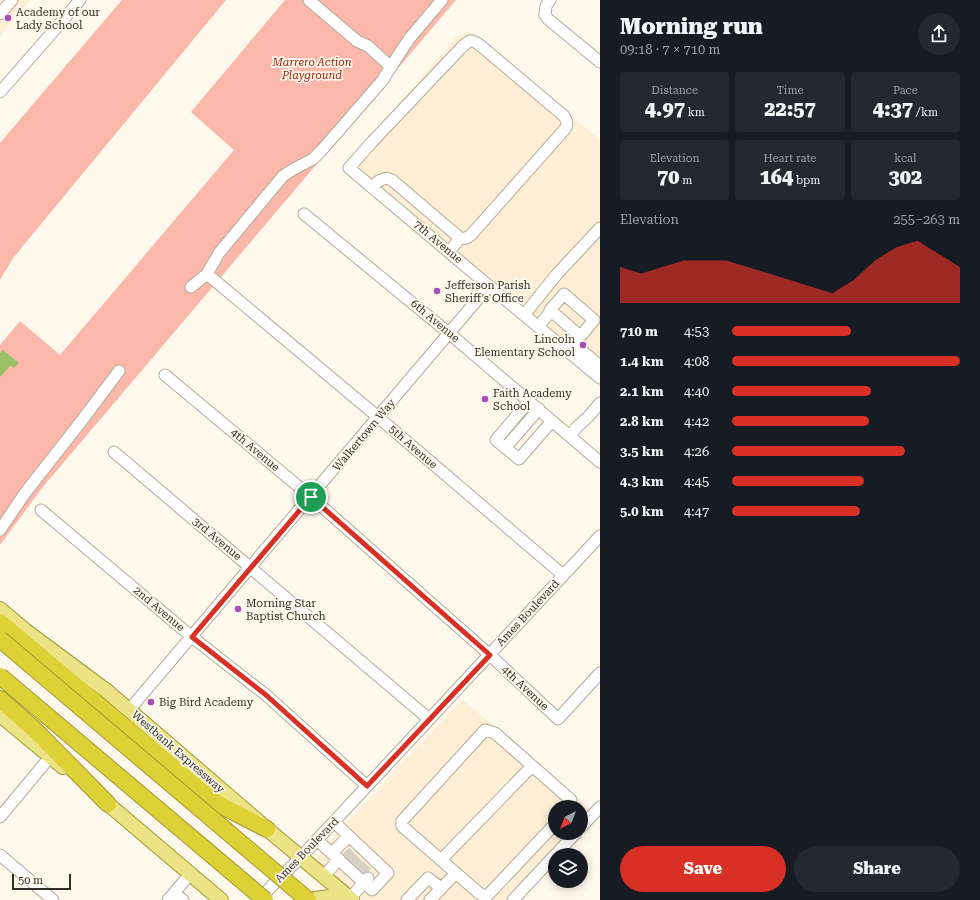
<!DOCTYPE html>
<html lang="en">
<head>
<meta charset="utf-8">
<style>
  body { margin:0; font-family:"Roboto Serif",serif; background:#242831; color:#f1f3f6; height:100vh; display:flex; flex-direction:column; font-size:15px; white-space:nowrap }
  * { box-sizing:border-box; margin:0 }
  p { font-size:13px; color:#9ea1a6 }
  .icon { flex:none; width:22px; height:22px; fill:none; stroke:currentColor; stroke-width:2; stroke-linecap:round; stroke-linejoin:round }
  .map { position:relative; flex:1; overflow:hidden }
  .panel { display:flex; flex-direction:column; background:#171b24; width:380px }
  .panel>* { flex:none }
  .needle { width:26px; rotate:222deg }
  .tools { position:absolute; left:548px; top:800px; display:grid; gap:8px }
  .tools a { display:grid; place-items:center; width:40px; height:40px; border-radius:50%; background:#171b24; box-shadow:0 2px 10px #0003; font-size:20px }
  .scale { position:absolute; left:12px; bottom:10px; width:59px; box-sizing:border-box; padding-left:4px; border:2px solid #322e27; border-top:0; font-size:11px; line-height:14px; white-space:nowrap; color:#322e27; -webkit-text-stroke:3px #fef8ed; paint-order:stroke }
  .pin { position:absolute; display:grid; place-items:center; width:34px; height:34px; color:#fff; margin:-17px; border:2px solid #fff; border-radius:50%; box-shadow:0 1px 4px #0007 }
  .round { display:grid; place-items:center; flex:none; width:42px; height:42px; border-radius:21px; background:#242831 }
  .summary { display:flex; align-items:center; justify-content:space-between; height:68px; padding:0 20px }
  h1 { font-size:22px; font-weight:800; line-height:30px }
  .figures { display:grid; grid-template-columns:repeat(3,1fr); gap:6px; height:68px; padding:4px 20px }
  .figures div { display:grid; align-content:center; border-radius:4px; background:#242831; text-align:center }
  .figures b { font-size:20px; font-weight:800 }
  .figures small { font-size:11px; font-weight:400 }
  .figures p { font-size:11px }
  .chart { height:112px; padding:8px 20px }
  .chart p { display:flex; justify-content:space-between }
  .chart svg { width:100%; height:72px; margin-top:4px; fill:#d93025; opacity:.7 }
  .button { display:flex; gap:8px; margin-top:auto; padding:8px 20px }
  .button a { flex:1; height:46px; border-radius:24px; background:#d93025; color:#fff; font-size:16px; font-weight:800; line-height:46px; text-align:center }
  .button a+a { background:#242831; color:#f1f3f6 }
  ul { padding:0 20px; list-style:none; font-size:13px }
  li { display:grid; grid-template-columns:64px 48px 1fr; align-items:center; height:30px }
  li i { height:10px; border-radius:5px; background:#d93025 }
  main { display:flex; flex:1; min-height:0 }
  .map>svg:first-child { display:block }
  .built { fill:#fdeed5 }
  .green { fill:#fbb8aa }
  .water { fill:#99c066 }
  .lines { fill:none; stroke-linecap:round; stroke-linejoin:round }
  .minor-tunnel { stroke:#d5d0c5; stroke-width:11; stroke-dasharray:11 5.5; stroke-linecap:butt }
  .minor-casing { stroke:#b4aa98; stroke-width:13 }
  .major-casing { stroke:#a29831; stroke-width:16 }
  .highway-casing { stroke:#a29831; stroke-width:18 }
  .minor { stroke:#fff; stroke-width:11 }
  .major { stroke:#ebe386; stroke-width:14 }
  .highway { stroke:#ded136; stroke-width:16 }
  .highway-bridge-casing { stroke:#a29831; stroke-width:18; stroke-linecap:butt }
  .highway-bridge { stroke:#ded136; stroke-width:16 }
  .route-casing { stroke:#fff; stroke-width:8 }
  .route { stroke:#d93025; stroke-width:5 }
  .poi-dot { fill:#a84db8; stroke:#fef8ed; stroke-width:1.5 }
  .labels { text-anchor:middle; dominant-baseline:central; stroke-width:3.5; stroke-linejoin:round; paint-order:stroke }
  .poi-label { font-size:11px; fill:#322e27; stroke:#fef8ed; text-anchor:start }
  .park-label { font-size:11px; font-style:italic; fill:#98230b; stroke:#fef8ed }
  .street-label { font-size:11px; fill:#322e27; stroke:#fef8ed }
</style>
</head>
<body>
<main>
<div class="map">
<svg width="600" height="900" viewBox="0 0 600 900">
  <rect width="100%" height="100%" fill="#fef8ed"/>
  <path class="built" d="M0 0H30L0 36Z
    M471 31 600 140V374L349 162 456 37Z
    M462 699 590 809 581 818V807H555V833H567L504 900H364L320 863 318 858 319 853Z"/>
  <path class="green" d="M122 0H226L13 258 0 280V143Z
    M285 0H456L42 488 0 545V345L20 321 60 355 234 150 191 112Z"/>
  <path class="water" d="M3 350 19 363 14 368 11 365 0 377V353Z"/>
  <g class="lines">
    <path class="minor-tunnel" d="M346 858 353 852
      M354 865 360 859
      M361 872 367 865"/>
    <defs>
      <path id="minor" d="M309 0 310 1 357 41 368 46 391 67
        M550 0 546 6 545 15 548 19 600 62
        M0 14 12 0
        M0 92 51 34 80 0
        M372 187C378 181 384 176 392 180L460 238
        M304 214 450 334 600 462
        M449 252 460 238C465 239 467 238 471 235L565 129C568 124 567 121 564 116L481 46C471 38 469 40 461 48L372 142 349 168 489 286 600 378
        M207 274 378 417 563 575
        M191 287 207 274 219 253 283 176 292 170 313 159 321 151 382 81 401 51 409 39 442 0
        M524 315 557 274 600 228
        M538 327 551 311
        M580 336 550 310 564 294 594 320 574 344 600 366
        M165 375 311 497 490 655 558 719 600 673
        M529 401 496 440 519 459 552 421
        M570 436 577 427 588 417 600 403
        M505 448 539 409
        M114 452 429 719
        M41 510 192 637 266 695 367 786
        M0 530 25 493 83 419 119 371
        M129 710 489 286
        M0 817 50 757
        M555 824 487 896 480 894 402 826V821L485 730 495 733 571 800 570 807
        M581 827 600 807
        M317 840 372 890 388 873 334 822
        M332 853 349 836
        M0 855 53 900
        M555 855 576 833
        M441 860 532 766
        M324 876 339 859
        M174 893 183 900
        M350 898 368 878
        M168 900 190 874
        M258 900 301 857 600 536
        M407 900 428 878 441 888
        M430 900 456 873
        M513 900 555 855"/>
      <path id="major" d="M0 609 26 631 108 692 267 829 352 900
        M0 715 63 767
        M101 798 221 900
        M313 900 315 899 330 897 349 900"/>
      <path id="highway" d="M0 622 194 785 220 805 267 829
        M0 699 36 731 108 804"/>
    </defs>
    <use href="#minor" class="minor-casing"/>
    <use href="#major" class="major-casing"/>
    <use href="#highway" class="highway-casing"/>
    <use href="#minor" class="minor"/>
    <use href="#major" class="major"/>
    <use href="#highway" class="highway"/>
    <defs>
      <path id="highway-bridge" d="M0 639 308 900
        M0 676 265 900"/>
    </defs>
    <use href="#highway-bridge" class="highway-bridge-casing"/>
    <use href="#highway-bridge" class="highway-bridge"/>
  </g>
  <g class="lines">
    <defs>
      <path id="route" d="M311 497 490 655 367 786 266 695 192 637Z"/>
    </defs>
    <use href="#route" class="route-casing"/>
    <use href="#route" class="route"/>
  </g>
  <g class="poi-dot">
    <circle cx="8" cy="18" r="4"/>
    <circle cx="437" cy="291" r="4"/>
    <circle cx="583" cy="345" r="4"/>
    <circle cx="485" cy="399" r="4"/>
    <circle cx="238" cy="609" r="4"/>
    <circle cx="151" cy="702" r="4"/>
  </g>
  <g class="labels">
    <g class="poi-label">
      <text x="16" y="12">Academy of our<tspan x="16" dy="13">Lady School</tspan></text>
      <text x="445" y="285">Jefferson Parish<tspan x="445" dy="13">Sheriff's Office</tspan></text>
      <text x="575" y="339" text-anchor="end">Lincoln<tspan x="575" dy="13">Elementary School</tspan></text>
      <text x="493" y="393">Faith Academy<tspan x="493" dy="13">School</tspan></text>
      <text x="246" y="603">Morning Star<tspan x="246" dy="13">Baptist Church</tspan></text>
      <text x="159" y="702">Big Bird Academy</text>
    </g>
    <g class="park-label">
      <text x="312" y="62">Marrero Action<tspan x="312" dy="13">Playground</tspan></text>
    </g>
    <g class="street-label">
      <text transform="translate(438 242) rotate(40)">7th Avenue</text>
      <text transform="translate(435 321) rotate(40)">6th Avenue</text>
      <text transform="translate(364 435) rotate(-50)">Walkertown Way</text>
      <text transform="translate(413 447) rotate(41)">5th Avenue</text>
      <text transform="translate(255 450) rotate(40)">4th Avenue</text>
      <text transform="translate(217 539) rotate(40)">3rd Avenue</text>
      <text transform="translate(159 609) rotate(40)">2nd Avenue</text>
      <text transform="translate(528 613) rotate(-47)">Ames Boulevard</text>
      <text transform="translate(525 688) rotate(43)">4th Avenue</text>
      <text transform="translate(178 752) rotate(41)">Westbank Expressway</text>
      <text transform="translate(307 850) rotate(-46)">Ames Boulevard</text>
    </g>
  </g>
</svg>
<div class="tools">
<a><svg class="needle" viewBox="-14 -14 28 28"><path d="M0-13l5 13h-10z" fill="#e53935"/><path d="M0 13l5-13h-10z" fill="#9ea1a6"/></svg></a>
<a><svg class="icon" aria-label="layers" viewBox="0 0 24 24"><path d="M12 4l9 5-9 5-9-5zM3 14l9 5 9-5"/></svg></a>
</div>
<div class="scale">50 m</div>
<div class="pin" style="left:311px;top:497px;background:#1e9e55"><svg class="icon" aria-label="arrive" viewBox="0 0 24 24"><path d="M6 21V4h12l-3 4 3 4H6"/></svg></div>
</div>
<section class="panel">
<div class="summary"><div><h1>Morning run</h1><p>09:18 · 7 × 710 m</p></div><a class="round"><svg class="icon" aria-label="share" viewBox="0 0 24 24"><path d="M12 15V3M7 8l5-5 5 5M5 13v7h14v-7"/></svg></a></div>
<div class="figures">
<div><p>Distance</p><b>4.97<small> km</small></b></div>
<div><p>Time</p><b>22:57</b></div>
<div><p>Pace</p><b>4:37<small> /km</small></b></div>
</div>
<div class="figures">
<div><p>Elevation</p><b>70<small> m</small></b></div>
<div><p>Heart rate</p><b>164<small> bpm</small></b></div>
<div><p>kcal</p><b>302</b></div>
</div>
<div class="chart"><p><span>Elevation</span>255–263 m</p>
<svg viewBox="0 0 160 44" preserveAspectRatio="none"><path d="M0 44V22L10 26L20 22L30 18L40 18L50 18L60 22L70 26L80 30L90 34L100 38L110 30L120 18L130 10L140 6L150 14L160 22V44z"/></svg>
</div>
<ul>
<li><b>710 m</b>4:53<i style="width:52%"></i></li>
<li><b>1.4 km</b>4:08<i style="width:100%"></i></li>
<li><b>2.1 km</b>4:40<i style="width:61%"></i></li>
<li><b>2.8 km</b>4:42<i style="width:60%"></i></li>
<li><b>3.5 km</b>4:26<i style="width:76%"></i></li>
<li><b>4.3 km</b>4:45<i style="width:58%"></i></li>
<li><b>5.0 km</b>4:47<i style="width:56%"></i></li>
</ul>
<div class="button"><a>Save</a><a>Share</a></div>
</section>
</main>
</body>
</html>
